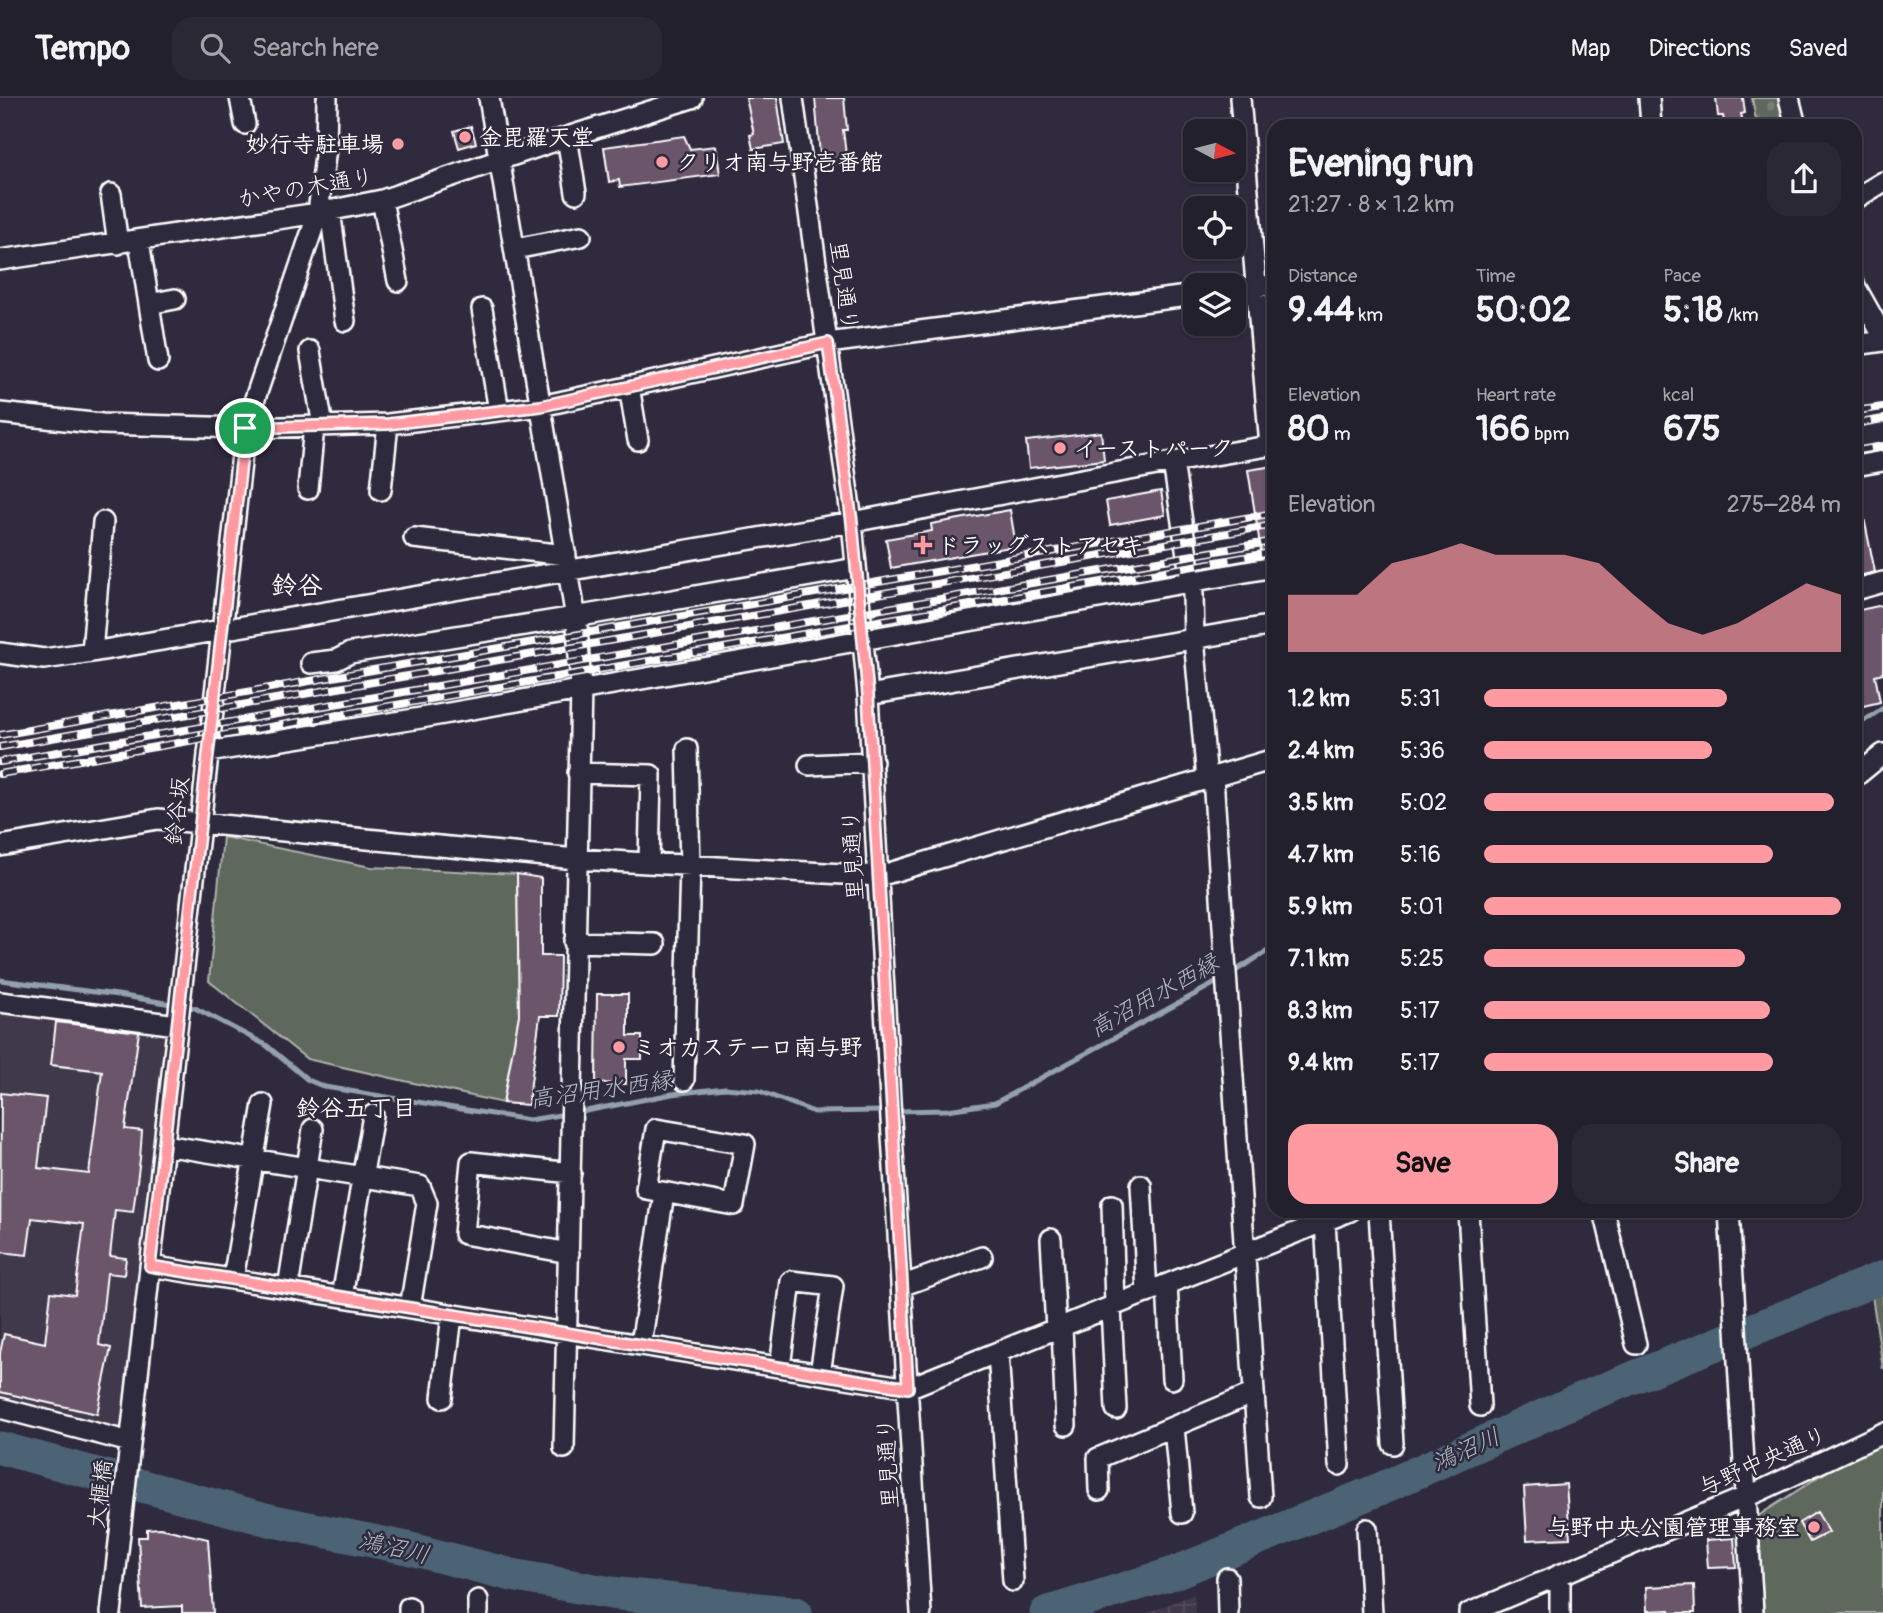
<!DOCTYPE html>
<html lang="en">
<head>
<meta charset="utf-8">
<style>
  body { margin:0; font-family:Pangolin,"Klee One",sans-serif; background:#2b2836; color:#f1f3f6; height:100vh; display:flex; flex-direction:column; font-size:26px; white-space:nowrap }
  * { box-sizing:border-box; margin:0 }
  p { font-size:23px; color:#a3a3aa }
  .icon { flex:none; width:38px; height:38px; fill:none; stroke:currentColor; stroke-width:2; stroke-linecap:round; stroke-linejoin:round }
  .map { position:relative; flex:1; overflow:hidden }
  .drawer { position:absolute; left:1267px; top:21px; width:595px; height:1099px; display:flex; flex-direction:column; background:#23202e; border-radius:21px; box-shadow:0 2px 5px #0004,0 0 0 2px #403e4a }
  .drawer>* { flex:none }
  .needle { width:46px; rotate:97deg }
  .tools { position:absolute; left:1183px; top:21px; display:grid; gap:14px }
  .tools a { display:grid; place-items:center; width:63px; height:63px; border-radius:14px; background:#23202e; box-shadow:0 2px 5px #0004,0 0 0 2px #403e4a; font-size:35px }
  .pin { position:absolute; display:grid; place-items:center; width:60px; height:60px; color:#fff; margin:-30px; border:4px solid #fff; border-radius:50%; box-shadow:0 2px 7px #0007 }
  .round { display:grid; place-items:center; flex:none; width:74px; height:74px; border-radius:21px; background:#2b2836 }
  .headline { display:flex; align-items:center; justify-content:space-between; height:119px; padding:0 21px }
  h1 { font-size:38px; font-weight:700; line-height:52px }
  .metrics { display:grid; grid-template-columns:repeat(3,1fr); gap:10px; height:119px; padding:7px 21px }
  .metrics div { display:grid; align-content:center }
  .metrics b { font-size:35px; font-weight:700 }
  .metrics small { font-size:19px; font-weight:400 }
  .metrics p { font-size:19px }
  .chart { height:196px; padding:14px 21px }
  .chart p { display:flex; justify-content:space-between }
  .chart svg { width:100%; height:126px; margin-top:7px; fill:#ff9aa2; opacity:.7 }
  .button { display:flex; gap:14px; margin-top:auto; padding:14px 21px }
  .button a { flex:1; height:80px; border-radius:21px; background:#ff9aa2; color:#111; font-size:28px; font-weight:700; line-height:80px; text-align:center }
  .button a+a { background:#2b2836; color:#f1f3f6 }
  ul { padding:0 21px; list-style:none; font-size:23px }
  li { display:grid; grid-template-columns:112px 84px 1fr; align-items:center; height:52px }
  li i { height:18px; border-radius:9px; background:#ff9aa2 }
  header { display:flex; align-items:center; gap:42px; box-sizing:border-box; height:98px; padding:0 35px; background:#23202e; border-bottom:2px solid #403e4a }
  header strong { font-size:33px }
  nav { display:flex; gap:38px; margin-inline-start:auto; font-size:24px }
  .search { width:490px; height:63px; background:#2b2836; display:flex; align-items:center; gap:18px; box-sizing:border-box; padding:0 24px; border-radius:21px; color:#a3a3aa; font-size:26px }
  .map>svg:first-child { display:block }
  .built { fill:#41374b }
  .industrial { fill:url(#industrial-grid) }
  .green { fill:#5e675b; stroke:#aeb3ad; stroke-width:2 }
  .cemetery { fill:url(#cemetery-stones); stroke:#aeb3ad; stroke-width:2 }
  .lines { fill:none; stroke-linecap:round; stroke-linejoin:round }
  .stream { stroke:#93a1ac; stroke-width:5 }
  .river { stroke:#4b6375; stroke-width:33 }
  .building { fill:#6a556b; stroke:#fff; stroke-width:2 }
  .minor-casing { stroke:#fff; stroke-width:24 }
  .minor { stroke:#2f2a3d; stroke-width:19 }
  .rail-casing { stroke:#fff; stroke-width:8 }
  .rail { stroke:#2f2a3d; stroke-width:5; stroke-dasharray:16; stroke-linecap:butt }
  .route-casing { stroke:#fff; stroke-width:14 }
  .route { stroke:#ff9aa2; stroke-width:9 }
  .poi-dot { fill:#ff9aa2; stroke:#2f2a3d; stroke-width:2.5 }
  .labels { text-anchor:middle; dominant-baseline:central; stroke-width:5; stroke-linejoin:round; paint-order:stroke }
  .poi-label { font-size:23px; font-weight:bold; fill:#fff; stroke:#2f2a3d; text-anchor:start }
  .street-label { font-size:23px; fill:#fff; stroke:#2f2a3d }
  .water-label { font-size:24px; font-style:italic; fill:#aeb9c1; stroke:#2f2a3d }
  .neighbourhood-label { font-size:24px; font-weight:bold; fill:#fff; stroke:#2f2a3d }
  .quarter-label { font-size:26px; font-weight:bold; fill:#fff; stroke:#2f2a3d }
</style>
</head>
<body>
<header>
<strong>Tempo</strong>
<div class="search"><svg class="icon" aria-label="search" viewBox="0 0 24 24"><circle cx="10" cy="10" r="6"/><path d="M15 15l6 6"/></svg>Search here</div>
<nav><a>Map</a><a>Directions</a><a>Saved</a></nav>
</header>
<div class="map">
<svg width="1883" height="1515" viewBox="0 0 1883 1515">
  <defs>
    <pattern id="industrial-grid" width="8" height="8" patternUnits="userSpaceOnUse" patternTransform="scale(1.75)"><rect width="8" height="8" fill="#41374b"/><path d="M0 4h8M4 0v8" fill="none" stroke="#544b5d"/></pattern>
    <pattern id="cemetery-stones" width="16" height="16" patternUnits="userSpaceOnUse" patternTransform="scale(1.75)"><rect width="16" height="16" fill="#5e675b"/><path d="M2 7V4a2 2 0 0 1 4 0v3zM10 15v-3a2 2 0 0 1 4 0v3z" fill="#767e74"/></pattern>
  </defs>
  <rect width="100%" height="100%" fill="#2f2a3d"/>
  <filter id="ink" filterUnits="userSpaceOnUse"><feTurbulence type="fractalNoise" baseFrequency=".0143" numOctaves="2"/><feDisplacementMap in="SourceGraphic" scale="14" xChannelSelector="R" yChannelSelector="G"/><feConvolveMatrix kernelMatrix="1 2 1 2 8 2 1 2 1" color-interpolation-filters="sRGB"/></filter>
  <g filter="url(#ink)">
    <path class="built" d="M0 911 162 932 168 939 126 1329 116 1333 0 1301Z"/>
    <path class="industrial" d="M1194 1496 1195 1515H1147Z"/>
    <path class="green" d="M223 739 371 769 517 776 519 917 503 1005 307 961 209 883Z
      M1883 1179V1271L1870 1184Z
      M1883 1337V1515H1764L1758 1418Z"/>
    <path class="cemetery" d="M1752 0H1780L1787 28H1757Z"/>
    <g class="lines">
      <path class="stream" d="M1855 629 1883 610
        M1232 875 1274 849
        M0 882 118 897 195 910 266 947 308 982 325 989 529 1022 566 1016
        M895 1013 947 1012 995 1005 1221 882
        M576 1015 672 996 725 990 759 993 814 1014 885 1013"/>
      <path class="river" d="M0 1350 269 1422 407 1450 512 1477 611 1495 796 1515
        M1046 1515 1174 1475 1380 1391 1580 1301 1883 1179"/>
    </g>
    <path class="building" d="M746 0H777L784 46 753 51 750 37 754 36Z
      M815 0H844L847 32H843L847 65 821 68Z
      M1716 0H1743L1745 15 1741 16 1744 28H1725L1723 18H1718Z
      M471 28 476 45 459 50 454 33Z
      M684 38 690 51 716 48 720 76 620 89 619 82 609 84 604 49Z
      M1101 334 1104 362 1029 370 1026 343Z
      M1274 368V457L1262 459 1248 372Z
      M1161 393 1165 417 1110 427 1106 403Z
      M1862 410 1875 474 1855 479V411Z
      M1010 412 1016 448 891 470 886 441 932 433 931 426Z
      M1883 507V575L1875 577 1880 604 1855 610V513Z
      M517 776 541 780V858H560L559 918H540L528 1007 503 1005 519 917Z
      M597 896H628V938H642V961H626V986L596 985Z
      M56 924 139 934 125 1031 142 1033 140 1061 133 1114 115 1112 110 1158 126 1160 124 1177 107 1175 99 1247 111 1250 97 1316 0 1294V1255L4 1236 45 1245 51 1194 75 1197 84 1126 32 1120 27 1157 0 1154 1 995 46 1000 38 1070 89 1076 102 973 51 967Z
      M1566 1386 1570 1440 1527 1442 1524 1389Z
      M1817 1414 1829 1434 1810 1444 1799 1425Z
      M160 1430 208 1441 213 1515H182V1508L142 1510 138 1439H147V1431Z
      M1734 1440 1736 1469 1708 1470 1706 1442Z
      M1694 1487 1695 1515H1670V1512L1647 1513 1646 1489Z"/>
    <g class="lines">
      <defs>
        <path id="minor" d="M240 0 245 26
          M489 0 568 472 577 527 581 591 564 1350
          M793 0 852 424 868 597 891 1021 921 1515
          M1240 0 1270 348
          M1649 0 1651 28
          M1789 0 1796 28
          M567 39 576 95
          M111 96 118 146
          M1855 101 1883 84
          M382 102 398 183
          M330 112 345 223
          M139 143 158 263
          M515 151 581 138
          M0 162 318 115 382 102 567 39 692 0
          M1855 188 1883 238
          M1234 191 1274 187
          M149 206 175 201
          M482 211 499 313
          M1855 247 1883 243
          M310 253 323 328
          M629 288 638 342
          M0 315 102 326 245 330 388 326 541 308 828 245 1195 197
          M1173 364 1193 497 1194 541 1207 681
          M1855 368 1883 363
          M308 391 314 328
          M381 392 388 326
          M414 440 566 457
          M1855 492 1883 484
          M92 554 103 424
          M0 555 44 561 92 554 852 424 1173 364 1274 347
          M311 565 336 562 350 555 575 519 856 470
          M868 597 1274 527
          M208 654 421 620 1274 469
          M809 667 873 664
          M578 675 651 677 649 765
          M1213 679 1261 1399
          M1855 679 1883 656
          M0 748 158 721 576 761 879 778 1274 661
          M574 844 655 846
          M0 904 177 927
          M684 982 690 768 687 651
          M656 1031 745 1046 734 1107 646 1091Z
          M164 1047 420 1088 427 1105 410 1210
          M1141 1087 1147 1195
          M1112 1107 1115 1207
          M1379 1113 1393 1346
          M1468 1113 1480 1308
          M1604 1113 1636 1246
          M1729 1113 1753 1515
          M1325 1123 1339 1367
          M1051 1141 1056 1231
          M569 1155 464 1136 471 1064 571 1075
          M150 1168 908 1290 1350 1113
          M233 1181 263 1006
          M1167 1186 1172 1281
          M901 1188 982 1159
          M288 1190 313 1031
          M342 1199 373 1017
          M1111 1209 1116 1311
          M1062 1229 1066 1327
          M641 1247 664 1095
          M998 1254 1013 1483
          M780 1269 791 1183 833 1188 820 1276
          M442 1300 452 1217
          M0 1310 130 1344
          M1174 1329 1182 1415
          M1099 1392 1098 1360 1254 1295
          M1367 1431 1372 1515
          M1560 1476V1515
          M1227 1480 1228 1515
          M478 1502V1515
          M409 1509V1515
          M111 1515 245 330 318 115 326 50 327 0
          M1469 1515 1762 1392 1883 1335"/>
      </defs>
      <use href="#minor" class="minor-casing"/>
      <use href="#minor" class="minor"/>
      <defs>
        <path id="rail" d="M1855 313 1883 309
          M1855 326 1883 321
          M1855 353 1883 348
          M0 637 1274 415
          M0 649 1274 427
          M0 664 1274 443
          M0 676 1274 454"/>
      </defs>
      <use href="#rail" class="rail-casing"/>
      <use href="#rail" class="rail"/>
    </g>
  </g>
  <g class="lines" filter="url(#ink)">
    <defs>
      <path id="route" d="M828 245 852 424 868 597 908 1290 150 1168 245 330 388 326 541 308Z"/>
    </defs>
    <use href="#route" class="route-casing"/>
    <use href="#route" class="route"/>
  </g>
  <g class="poi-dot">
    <circle cx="465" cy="39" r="7"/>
    <circle cx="398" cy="46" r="7"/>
    <circle cx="662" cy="64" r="7"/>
    <circle cx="1060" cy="350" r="7"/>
    <path d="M919.5 436.5h7v7h7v7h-7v7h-7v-7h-7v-7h7z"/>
    <circle cx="619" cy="949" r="7"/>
    <circle cx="1814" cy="1429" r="7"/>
  </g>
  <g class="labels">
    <g class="poi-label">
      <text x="479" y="39">金毘羅天堂</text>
      <text x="384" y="46" text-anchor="end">妙行寺駐車場</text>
      <text x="676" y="64">クリオ南与野壱番館</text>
      <text x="1074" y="350">イーストパーク</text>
      <text x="937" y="447">ドラッグストアセキ</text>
      <text x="633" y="949">ミオカステーロ南与野</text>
      <text x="1800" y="1429" text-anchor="end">与野中央公園管理事務室</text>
    </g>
    <g class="street-label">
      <text transform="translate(306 90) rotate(-10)">かやの木通り</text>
      <text transform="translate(844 188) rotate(82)">里見通り</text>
      <text transform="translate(177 713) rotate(-84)">鈴谷坂</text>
      <text transform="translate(853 757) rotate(-93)">里見通り</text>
      <text transform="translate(1763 1363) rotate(-24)">与野中央通り</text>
      <text transform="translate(888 1365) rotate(-93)">里見通り</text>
      <text transform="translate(100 1396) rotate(-83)">大榧橋</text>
    </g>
    <g class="water-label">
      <text transform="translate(1154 898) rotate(-29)">高沼用水西縁</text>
      <text transform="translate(601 992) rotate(-8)">高沼用水西縁</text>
      <text transform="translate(1466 1352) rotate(-24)">鴻沼川</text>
      <text transform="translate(394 1450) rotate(13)">鴻沼川</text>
    </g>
    <g class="neighbourhood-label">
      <text x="356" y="1010">鈴谷五丁目</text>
    </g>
    <g class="quarter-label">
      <text x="297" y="488">鈴谷</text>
    </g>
  </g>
</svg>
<div class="tools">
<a><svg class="needle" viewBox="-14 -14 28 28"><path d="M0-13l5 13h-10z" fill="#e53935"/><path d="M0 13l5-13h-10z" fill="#a3a3aa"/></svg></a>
<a><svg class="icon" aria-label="locate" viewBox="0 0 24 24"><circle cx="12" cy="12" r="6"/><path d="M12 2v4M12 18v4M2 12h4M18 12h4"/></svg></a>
<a><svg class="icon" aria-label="layers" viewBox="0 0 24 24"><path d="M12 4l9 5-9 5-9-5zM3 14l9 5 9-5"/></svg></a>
</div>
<div class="pin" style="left:245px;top:330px;background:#1e9e55"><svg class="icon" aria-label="arrive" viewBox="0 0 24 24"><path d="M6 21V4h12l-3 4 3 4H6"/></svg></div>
<section class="drawer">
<div class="headline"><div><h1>Evening run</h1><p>21:27 · 8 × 1.2 km</p></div><a class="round"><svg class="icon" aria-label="share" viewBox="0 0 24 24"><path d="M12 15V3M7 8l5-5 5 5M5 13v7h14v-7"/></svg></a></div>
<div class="metrics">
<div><p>Distance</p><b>9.44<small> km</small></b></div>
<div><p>Time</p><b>50:02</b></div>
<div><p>Pace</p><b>5:18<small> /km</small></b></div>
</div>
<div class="metrics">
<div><p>Elevation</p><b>80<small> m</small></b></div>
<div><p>Heart rate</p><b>166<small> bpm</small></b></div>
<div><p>kcal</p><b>675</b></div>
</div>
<div class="chart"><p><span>Elevation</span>275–284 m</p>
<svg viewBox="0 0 160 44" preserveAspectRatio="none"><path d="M0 44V24L10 24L20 24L30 13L40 10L50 6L60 10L70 10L80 10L90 13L100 24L110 34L120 38L130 34L140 27L150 20L160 24V44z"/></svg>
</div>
<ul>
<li><b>1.2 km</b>5:31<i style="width:68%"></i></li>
<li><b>2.4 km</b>5:36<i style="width:64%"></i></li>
<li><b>3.5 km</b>5:02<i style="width:98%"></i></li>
<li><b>4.7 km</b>5:16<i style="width:81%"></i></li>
<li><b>5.9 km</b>5:01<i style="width:100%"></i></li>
<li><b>7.1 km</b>5:25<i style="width:73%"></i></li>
<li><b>8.3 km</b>5:17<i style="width:80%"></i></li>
<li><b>9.4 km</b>5:17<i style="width:81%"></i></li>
</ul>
<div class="button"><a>Save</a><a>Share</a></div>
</section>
</div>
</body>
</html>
